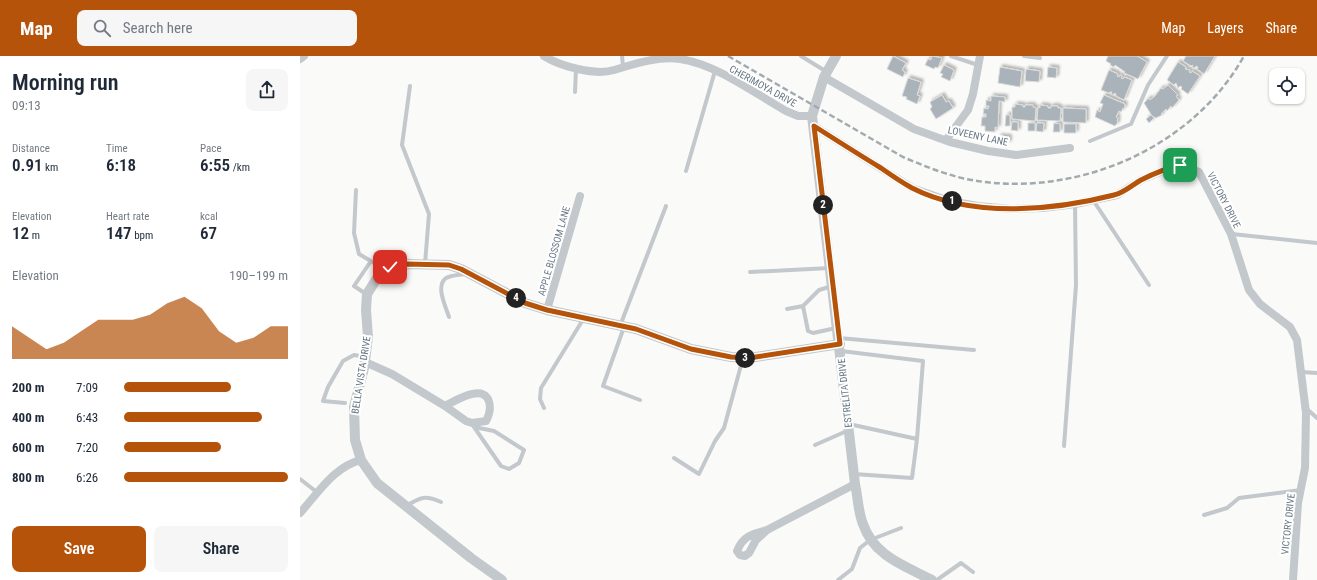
<!DOCTYPE html>
<html lang="en">
<head>
<meta charset="utf-8">
<style>
  body { margin:0; font-family:"Roboto Condensed",sans-serif; background:#f6f6f7; color:#1f2937; height:100vh; display:flex; flex-direction:column; font-size:15px; white-space:nowrap }
  * { box-sizing:border-box; margin:0 }
  p { font-size:13px; color:#747a83 }
  .icon { flex:none; width:22px; height:22px; fill:none; stroke:currentColor; stroke-width:2; stroke-linecap:round; stroke-linejoin:round }
  .map { position:relative; flex:1; overflow:hidden }
  .drawer { display:flex; flex-direction:column; background:#fff; width:300px }
  .drawer>* { flex:none }
  .tools { position:absolute; left:969px; top:12px; display:grid; gap:8px }
  .tools a { display:grid; place-items:center; width:36px; height:36px; border-radius:8px; background:#fff; box-shadow:0 1px 3px #0004; font-size:20px }
  .pin { position:absolute; display:grid; place-items:center; width:34px; height:34px; color:#fff; margin:-17px; border-radius:8px; box-shadow:0 2px 6px #0006 }
  .km { position:absolute; width:20px; height:20px; margin:-10px; border-radius:50%; background:#222; color:#fff; font-size:11px; line-height:20px; text-align:center }
  .round { display:grid; place-items:center; flex:none; width:42px; height:42px; border-radius:8px; background:#f6f6f7 }
  .summary { display:flex; align-items:center; justify-content:space-between; height:68px; padding:0 12px }
  h1 { font-size:22px; font-weight:600; line-height:30px }
  .figures { display:grid; grid-template-columns:repeat(3,1fr); gap:6px; height:68px; padding:4px 12px }
  .figures div { display:grid; align-content:center }
  .figures b { font-size:17px; font-weight:600 }
  .figures small { font-size:11px; font-weight:400 }
  .figures p { font-size:11px }
  .chart { height:112px; padding:8px 12px }
  .chart p { display:flex; justify-content:space-between }
  .chart svg { width:100%; height:72px; margin-top:4px; fill:#b45309; opacity:.7 }
  .cta { display:flex; gap:8px; margin-top:auto; padding:8px 12px }
  .cta a { flex:1; height:46px; border-radius:8px; background:#b45309; color:#fff; font-size:16px; font-weight:600; line-height:46px; text-align:center }
  .cta a+a { background:#f6f6f7; color:#1f2937 }
  ul { padding:0 12px; list-style:none; font-size:13px }
  li { display:grid; grid-template-columns:64px 48px 1fr; align-items:center; height:30px }
  li i { height:10px; border-radius:5px; background:#b45309 }
  header { display:flex; align-items:center; gap:24px; box-sizing:border-box; height:56px; padding:0 20px; background:#b45309; color:#fff }
  header strong { font-size:19px }
  nav { display:flex; gap:22px; margin-inline-start:auto; font-size:14px }
  .search { width:280px; height:36px; background:#f6f6f7; display:flex; align-items:center; gap:10px; box-sizing:border-box; padding:0 14px; border-radius:8px; color:#747a83; font-size:15px }
  main { display:flex; flex:1; min-height:0 }
  .map>svg:first-child { display:block }
  .building { fill:#aab3b9; stroke:#dcdcda; filter:url(#shadow) }
  .lines { fill:none; stroke-linecap:round; stroke-linejoin:round }
  .service { stroke:#c3c8cc; stroke-width:4 }
  .minor { stroke:#c3c8cc; stroke-width:8 }
  .tertiary { stroke:#c3c8cc; stroke-width:10 }
  .rail { stroke:#a2aab0; stroke-width:2.5; stroke-dasharray:6 3; stroke-linecap:butt }
  .route-casing { stroke:#fff; stroke-width:8 }
  .route { stroke:#b45309; stroke-width:5 }
  .labels { text-anchor:middle; dominant-baseline:central; stroke-width:4; stroke-linejoin:round; paint-order:stroke }
  .street-label { font-size:10px; fill:#657683; stroke:#fff }
</style>
</head>
<body>
<header>
<strong>Map</strong>
<div class="search"><svg class="icon" aria-label="search" viewBox="0 0 24 24"><circle cx="10" cy="10" r="6"/><path d="M15 15l6 6"/></svg>Search here</div>
<nav><a>Map</a><a>Layers</a><a>Share</a></nav>
</header>
<main>
<section class="drawer">
<div class="summary"><div><h1>Morning run</h1><p>09:13</p></div><a class="round"><svg class="icon" aria-label="share" viewBox="0 0 24 24"><path d="M12 15V3M7 8l5-5 5 5M5 13v7h14v-7"/></svg></a></div>
<div class="figures">
<div><p>Distance</p><b>0.91<small> km</small></b></div>
<div><p>Time</p><b>6:18</b></div>
<div><p>Pace</p><b>6:55<small> /km</small></b></div>
</div>
<div class="figures">
<div><p>Elevation</p><b>12<small> m</small></b></div>
<div><p>Heart rate</p><b>147<small> bpm</small></b></div>
<div><p>kcal</p><b>67</b></div>
</div>
<div class="chart"><p><span>Elevation</span>190–199 m</p>
<svg viewBox="0 0 160 44" preserveAspectRatio="none"><path d="M0 44V24L10 31L20 38L30 34L40 27L50 20L60 20L70 20L80 17L90 10L100 6L110 13L120 27L130 34L140 31L150 24L160 24V44z"/></svg>
</div>
<ul>
<li><b>200 m</b>7:09<i style="width:65%"></i></li>
<li><b>400 m</b>6:43<i style="width:84%"></i></li>
<li><b>600 m</b>7:20<i style="width:59%"></i></li>
<li><b>800 m</b>6:26<i style="width:100%"></i></li>
</ul>
<div class="cta"><a>Save</a><a>Share</a></div>
</section>
<div class="map">
<svg width="1017" height="524" viewBox="0 0 1017 524">
  <defs>
    <filter id="shadow"><feDropShadow dx="2.5" dy="-2.5" stdDeviation="1" flood-color="#0004"/></filter>
  </defs>
  <rect width="100%" height="100%" fill="#fafaf8"/>
  <path class="building" d="M593 0 606 7 602 14 605 16 603 21 587 13Z
    M632 0 642 2 638 12 635 11 634 13 625 9 628 3 631 4Z
    M808 0H837L847 6 838 23 824 17 825 16 815 9 814 11 810 9 811 8 806 5Z
    M886 0H915L904 18 897 13 898 11 896 10 895 12 892 11 893 9 891 10 883 5Z
    M878 6 886 11 885 13 890 14 889 16 891 17 892 15 900 20 888 38 881 33 882 31 880 30 878 32 876 27 874 29 867 24Z
    M644 9 654 14 650 25 641 21 643 18 640 17Z
    M700 11 722 15 720 31 698 27Z
    M748 11 757 12 756 22 747 21Z
    M726 13 740 15 739 26 725 25Z
    M809 14 818 18 817 20 819 21 820 19 822 20 821 22 823 23 824 21 832 24 824 44 816 40V38L814 37V39L811 38 812 36H810L809 37 801 34Z
    M608 22 621 26 617 39 620 40 617 48 606 43 607 41 602 40Z
    M868 29 878 39 876 40 879 44 872 52 871 50 867 55 866 53 861 58 862 59 856 62 852 60 844 47 849 42 850 44 855 40 861 32 863 33Z
    M642 39 646 46 649 45 653 52 636 63 630 53 632 51 630 46Z
    M804 39 825 48 824 53 823 52 821 56 819 55 816 61 818 62 817 65 818 66 815 70 795 61 797 54 800 56 803 48 800 47Z
    M691 40 705 41V46L699 45 698 72 695 71V76L685 75V70H681L682 61H686V58H683L684 52 688 53 689 50H686V44L691 45Z
    M715 48 723 49V51H725V49H733V51L736 52 735 65 712 63V51H715Z
    M740 49 748 50V52H751V50H758V52H761L760 65 737 64 738 51 740 52Z
    M763 52 786 53V67L763 66Z
    M706 59H710V70H705Z
    M851 59 854 62 849 67 846 63Z
    M712 66H718V75L711 74Z
    M728 67H735V75H728Z
    M737 67H744L743 76 736 75Z
    M754 67 760 68V76H753Z
    M764 68H776V77H764Z
    M699 80 709 81V87H699Z"/>
  <g class="lines">
    <path class="service" d="M322 0 323 10
      M501 0 527 16
      M651 0 678 9
      M724 0 740 2
      M110 30 102 89 129 158 125 208
      M275 36 276 13
      M790 85 831 68 848 29 867 0
      M386 115 415 15
      M56 134 54 177 59 198 86 214
      M793 144 849 229
      M932 178 1017 187
      M450 216 530 212
      M66 238 54 230 71 205
      M503 250 508 275 513 277 536 272
      M487 253 503 250 519 234 532 230
      M149 261C146 251 135 230 146 222 151 219 159 219 165 218
      M320 270 366 150
      M324 271 303 330 340 344
      M539 282 674 294
      M541 295 623 305 617 383 612 422 554 418
      M1001 316 1017 317
      M45 347 23 345 28 331 43 305 54 299 65 301
      M244 352 240 343 241 332 284 262
      M1007 353 1017 362
      M172 367 174 371 201 410 209 413 219 407 224 394 194 375 174 371
      M549 368 617 383
      M515 389 549 374
      M764 390 776 229 775 148
      M374 402 399 418 415 385 424 372 443 302
      M0 423 18 437
      M106 450C121 441 125 439 141 446
      M904 459 927 452 939 442 1001 434
      M538 524 552 513 560 492 570 484 601 472
      M637 524 661 507 673 516"/>
    <path class="minor" d="M244 0C260 10 295 20 314 14 334 8 358 0 380 3 416 8 454 37 486 55L498 60H512
      M0 3 4 0
      M524 21 614 73 650 86 688 95 716 99 770 92
      M514 70 612 132 649 145 678 150 711 153 743 152 775 148 817 139 841 124 871 111 881 109 899 116 931 178 949 234 960 248 990 271 997 284 1006 357 1005 412 998 447 993 524
      M646 84 668 54 673 38 680 0
      M247 254 280 140
      M65 306 92 318 145 350 166 365 172 367 186 365C193 352 191 333 172 338 162 340 153 346 145 350
      M0 457C18 437 35 410 61 404
      M467 474C452 478 443 480 437 495L440 499 445 500 449 497 456 484 467 474 555 428"/>
    <path class="tertiary" d="M536 0 524 21 512 60 555 428C558 441 558 456 563 468 574 500 603 509 632 524
      M202 524 171 502 77 427 61 404 55 384 54 351 64 312 68 281 66 254 67 238 79 219 90 211 106 208 149 209 161 213 225 247 247 254 336 273 391 293 431 301 449 302 540 288"/>
    <path class="rail" d="M428 0 603 101C624 110 644 118 666 123 771 144 891 95 944 0"/>
  </g>
  <g class="lines">
    <defs>
      <path id="route" d="M90 211 106 208 149 209 161 213 225 247 247 254 336 273 391 293 431 301 449 302 540 288 514 70C536 84 558 98 581 112 591 119 601 126 612 132 671 162 752 155 814 139 824 137 832 129 841 124 853 118 867 112 880 109"/>
    </defs>
    <use href="#route" class="route-casing"/>
    <use href="#route" class="route"/>
  </g>
  <g class="labels">
    <g class="street-label">
      <text transform="translate(463 30) rotate(29)">CHERIMOYA DRIVE</text>
      <text transform="translate(678 80) rotate(12)">LOVEENY LANE</text>
      <text transform="translate(924 144) rotate(63)">VICTORY DRIVE</text>
      <text transform="translate(254 195) rotate(-74)">APPLE BLOSSOM LANE</text>
      <text transform="translate(61 319) rotate(-81)">BELLA VISTA DRIVE</text>
      <text transform="translate(545 337) rotate(-96)">ESTRELITA DRIVE</text>
      <text transform="translate(988 468) rotate(-84)">VICTORY DRIVE</text>
    </g>
  </g>
</svg>
<div class="tools">
<a><svg class="icon" aria-label="locate" viewBox="0 0 24 24"><circle cx="12" cy="12" r="6"/><path d="M12 2v4M12 18v4M2 12h4M18 12h4"/></svg></a>
</div>
<div class="pin" style="left:880px;top:109px;background:#1e9e55"><svg class="icon" aria-label="arrive" viewBox="0 0 24 24"><path d="M6 21V4h12l-3 4 3 4H6"/></svg></div>
<div class="pin" style="left:90px;top:211px;background:#d93025"><svg class="icon" aria-label="check" viewBox="0 0 24 24"><path d="M5 12l5 5 9-10"/></svg></div>
<b class="km" style="left:652px;top:145px">1</b>
<b class="km" style="left:523px;top:149px">2</b>
<b class="km" style="left:445px;top:302px">3</b>
<b class="km" style="left:216px;top:242px">4</b>
</div>
</main>
</body>
</html>
